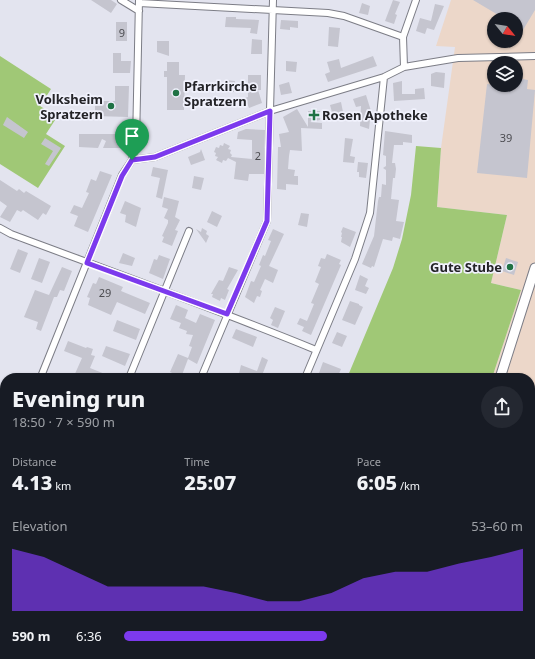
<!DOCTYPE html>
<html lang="en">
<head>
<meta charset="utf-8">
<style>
  body { margin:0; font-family:"Noto Sans",sans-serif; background:#242831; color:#f1f3f6; height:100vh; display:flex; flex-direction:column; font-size:15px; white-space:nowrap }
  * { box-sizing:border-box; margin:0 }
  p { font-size:13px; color:#9ea1a6 }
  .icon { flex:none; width:22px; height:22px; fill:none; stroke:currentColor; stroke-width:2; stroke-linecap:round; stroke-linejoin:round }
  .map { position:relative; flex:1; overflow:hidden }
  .panel { position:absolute; left:0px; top:373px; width:535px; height:286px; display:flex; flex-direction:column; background:#171b24; border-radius:16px 16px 0 0; box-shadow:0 1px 3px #0004 }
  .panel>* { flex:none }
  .needle { width:26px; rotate:120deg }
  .fabs { position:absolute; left:487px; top:12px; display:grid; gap:8px }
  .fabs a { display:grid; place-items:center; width:36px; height:36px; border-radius:50%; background:#171b24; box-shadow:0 1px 3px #0004; font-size:20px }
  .pin { position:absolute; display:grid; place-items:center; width:34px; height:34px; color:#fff; margin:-41px -17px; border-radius:50% 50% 50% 0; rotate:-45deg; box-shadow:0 0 4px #0007 }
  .pin .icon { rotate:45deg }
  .round { display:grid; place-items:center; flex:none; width:42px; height:42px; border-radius:21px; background:#242831 }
  .headline { display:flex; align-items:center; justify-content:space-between; height:68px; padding:0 12px }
  h1 { font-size:22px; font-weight:800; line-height:30px }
  .figures { display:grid; grid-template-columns:repeat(3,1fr); gap:6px; height:68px; padding:4px 12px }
  .figures div { display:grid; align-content:center }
  .figures b { font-size:20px; font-weight:800 }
  .figures small { font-size:11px; font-weight:400 }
  .figures p { font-size:11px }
  .chart { height:112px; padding:8px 12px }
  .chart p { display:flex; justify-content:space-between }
  .chart svg { width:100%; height:72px; margin-top:4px; fill:#7c3aed; opacity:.7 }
  ul { padding:0 12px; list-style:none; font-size:13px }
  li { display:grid; grid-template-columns:64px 48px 1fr; align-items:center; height:30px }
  li i { height:10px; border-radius:5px; background:#7c3aed }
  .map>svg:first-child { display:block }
  .commercial { fill:#ecd7c9; fill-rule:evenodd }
  .green { fill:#a0c876 }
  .building { fill:#c5c5cf }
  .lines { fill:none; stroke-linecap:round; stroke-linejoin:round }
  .street-casing { stroke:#7c7d86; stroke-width:8 }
  .secondary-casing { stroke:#7c7d86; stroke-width:11 }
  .street { stroke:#fff; stroke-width:6 }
  .secondary { stroke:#fff; stroke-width:9 }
  .route-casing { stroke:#fff; stroke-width:8 }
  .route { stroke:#7c3aed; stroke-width:5 }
  .poi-dot { fill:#1f7244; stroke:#f0f1fc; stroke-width:1.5 }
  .labels { text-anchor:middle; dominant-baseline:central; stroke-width:3.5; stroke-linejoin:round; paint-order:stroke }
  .number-label { font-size:11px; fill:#4c4c51 }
  .poi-label { font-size:13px; font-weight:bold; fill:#232327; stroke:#f0f1fc; text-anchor:start }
</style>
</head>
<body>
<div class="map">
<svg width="535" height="659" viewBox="0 0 535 659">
  <rect width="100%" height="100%" fill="#e3e4ef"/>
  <path class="commercial" d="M451 0H535V641H530V378H492L521 290 491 283 507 215 437 207 441 148 455 47 436 46ZM494 19H516V41H494ZM494 63H516V85H494Z"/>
  <path class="green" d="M0 56 51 89 40 106 57 117 46 134 65 146 38 188 0 164Z
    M416 146 441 148 437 207 507 215 491 283 521 290 492 378H347L393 268 402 239 411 195Z
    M0 594 5 595V654H41L43 659H0Z
    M123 654H215L213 659H121Z"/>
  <path class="building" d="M91 0H111L117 4 111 13Z
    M393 0 400 2 395 14 397 15 394 24 385 21Z
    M473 0H535V10L523 30 516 26V19H505Z
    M362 3 370 6 368 15 359 13Z
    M435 4 444 6 434 30 427 28 425 34 416 31 420 18 431 21Z
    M226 17H236V19L259 20 257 34 250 33 251 28 225 27Z
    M281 20 298 21V28L290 27V30L280 29Z
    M116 22H127V41H116Z
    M329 27 340 28 338 47 328 46Z
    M252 39 262 40V54H251Z
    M157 41H169V56L157 52Z
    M113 53H121V61H131L130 73H113Z
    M373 56 377 66 328 82 325 74 330 72 327 62 339 59 341 68Z
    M286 61 297 62 296 72 286 71Z
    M167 62H179V75H185L184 110H167V77H164V71H167Z
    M436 72 445 73 444 88 431 86V74Z
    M248 75H261V90H258L262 103 249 108 245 98 248 97Z
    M516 78 528 80 527 89 535 90 527 178 477 173 487 84 503 86 516 85Z
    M225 80 235 81 234 92 224 93Z
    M402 81V94H415V89L424 88 425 99 394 101 393 83Z
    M289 82 292 93 281 95 279 85Z
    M115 86H129L128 117 95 116V101H115Z
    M366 95 371 111 369 129 360 126 361 106 356 107 353 99Z
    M341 102 343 112 339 113 340 114 333 116 330 105Z
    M297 109 308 127V111H320V120L309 122 322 123V129L301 128 302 151 290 150 289 156 288 169 295 170 294 176H298V185L286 184V190L277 189 278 147H281L279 134 289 132 283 117Z
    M7 117 28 132 24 138 3 125Z
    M246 129 265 130 264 174H249L248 181 234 179 236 162 228 158 226 161 223 160 222 163 216 160 218 157 215 156 216 153 214 152 216 147 219 148 220 145 223 146 224 143 230 146 228 149 231 150 230 153 232 155 231 157 252 159V140L237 139 238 132Z
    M385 131 412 135V143L403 142V145H394L392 163H395L396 169 395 178H393L391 199 399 200 396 221 404 222 400 239 393 237 392 241 383 239 374 267 372 266 371 268 362 264 374 236 378 201 379 197H381L382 184 386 185V170L383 168 386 166V156L383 155Z
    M79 134H123V148H103L106 141 102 139 98 148 79 147Z
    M45 138 61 148 49 166 45 164 53 151 41 144Z
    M345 138 353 139 350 156 355 157 354 163 343 162Z
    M201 149 205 160 191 165 188 157 200 152Z
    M358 162 368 163 366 178 359 177V172H357Z
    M153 167 168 170 162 199 156 197 160 178 151 176Z
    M100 171 112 175 88 232 74 226 78 216 70 213 74 205 82 208 89 193 86 192 91 179 96 181Z
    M194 176 204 178 201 190 192 188Z
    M0 180 17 191 19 189 24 193 26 191 51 206 46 215 43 213 38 220 23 210 21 212 17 210 10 222 0 217 7 206 0 201Z
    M164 197 179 201 175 217 180 220 175 230 178 231 172 246 162 242 164 237 162 236 168 223V220L164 218 168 209 162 207Z
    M125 201 141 208 136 227 125 222 126 215 120 213Z
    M212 211 222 216 217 227 207 222Z
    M301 213 309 214 307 227 298 225Z
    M343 227 356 232 350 247 341 242 342 237H341L342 233 341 232Z
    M202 228 207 231 206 234 209 236 206 243 196 229 201 232Z
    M273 229 284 234 269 266 278 270 273 283 265 279 260 290 262 291 260 297 257 296 254 303 245 297 251 281 254 282 261 266 259 265 263 255 265 256 271 241 268 240Z
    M18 249 28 253 20 273 10 269Z
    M123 253 135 258 132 266 119 263Z
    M327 254 341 260 339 264 341 265 311 335 302 331 304 327 297 324 300 318 307 321 314 304 311 303 319 284 315 282 321 267 318 266 321 258 325 259Z
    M159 255 170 259 163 279 149 273 154 259 157 260Z
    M39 258 50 262 42 283 31 279Z
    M506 258 518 262 514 275 502 271Z
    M62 267 72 271 64 291 60 290 57 297H54L41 331 36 329 38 322 24 317 35 290 49 295Z
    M229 267 238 270 227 289 229 290 225 300 221 298 220 301 212 297 213 294H211L219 280 223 281Z
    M360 275 368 279 365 286 369 288 366 294 355 290Z
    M99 277 123 287 121 291 150 303 145 314 117 302 111 315 88 305 90 298 87 297 93 283 96 284Z
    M350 301 359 304V305L363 307 355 325 342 320Z
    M176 305 188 310 185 318 196 323 200 314 215 320 197 364 188 359 182 375 179 376 170 372 178 354 188 358 192 347 189 346 193 335 186 334 187 331 179 328 181 323 170 319Z
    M275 307 285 311 278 328 271 325 273 320 270 318Z
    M117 320 140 329 136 340 113 331Z
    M236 329 257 337 253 347 232 338Z
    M337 332 347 336 342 347 332 343Z
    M68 341 86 348 87 347 93 349 91 355 95 356 90 368 115 378H77L74 376 82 358 64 351Z
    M106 346 130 354 125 366 102 356Z
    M262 357 268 360 261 378H238L241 365 257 371Z
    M323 362 341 369 338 376 330 373 329 377 319 373Z"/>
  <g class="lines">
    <defs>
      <path id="street" d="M121 0 139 11
        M139 3 328 13 344 16 403 37
        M404 67 403 37 416 0
        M132 160 155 157 270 111 384 77 404 67 458 58 535 56
        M0 228 11 234C113 272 216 309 316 350
        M42 378V374L122 175 132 160 136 143 139 0
        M129 378 189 231
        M201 378 267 221 273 0
        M305 378 355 259 370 213 384 77
        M0 461 5 467
        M530 578 535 581
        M368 654 398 659
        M93 659 94 654"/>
      <path id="secondary" d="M500 378 535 268
        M344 659 348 654"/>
    </defs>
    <use href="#street" class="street-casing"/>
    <use href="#secondary" class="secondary-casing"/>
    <use href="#street" class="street"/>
    <use href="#secondary" class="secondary"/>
  </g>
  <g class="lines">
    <defs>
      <path id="route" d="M270 111 267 221 227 314 87 263 122 176 132 160 155 157Z"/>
    </defs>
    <use href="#route" class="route-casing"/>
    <use href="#route" class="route"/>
  </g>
  <g class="poi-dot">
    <circle cx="176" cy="93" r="4"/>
    <circle cx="111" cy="106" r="4"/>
    <path d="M312 109h4v4h4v4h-4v4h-4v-4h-4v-4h4z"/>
    <circle cx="510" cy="267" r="4"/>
  </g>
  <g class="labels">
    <g class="number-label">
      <text x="122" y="32">9</text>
      <text x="506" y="137">39</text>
      <text x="258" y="155">2</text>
      <text x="105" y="292">29</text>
    </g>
    <g class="poi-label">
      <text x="184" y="86">Pfarrkirche<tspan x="184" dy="15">Spratzern</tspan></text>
      <text x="103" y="99" text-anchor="end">Volksheim<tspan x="103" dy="15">Spratzern</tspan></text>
      <text x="322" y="115">Rosen Apotheke</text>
      <text x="502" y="267" text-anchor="end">Gute Stube</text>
    </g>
  </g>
</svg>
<div class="fabs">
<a><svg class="needle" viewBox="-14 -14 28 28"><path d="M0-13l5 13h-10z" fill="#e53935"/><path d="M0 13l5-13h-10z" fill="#9ea1a6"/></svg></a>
<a><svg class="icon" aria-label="layers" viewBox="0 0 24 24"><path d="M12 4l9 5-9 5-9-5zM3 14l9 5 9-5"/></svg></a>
</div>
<div class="pin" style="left:132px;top:160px;background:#1e9e55"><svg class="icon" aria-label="arrive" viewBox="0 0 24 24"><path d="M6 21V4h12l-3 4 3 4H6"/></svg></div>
<section class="panel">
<div class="headline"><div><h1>Evening run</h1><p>18:50 · 7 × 590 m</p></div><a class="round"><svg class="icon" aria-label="share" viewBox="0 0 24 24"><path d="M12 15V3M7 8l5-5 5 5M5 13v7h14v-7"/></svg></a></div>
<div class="figures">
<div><p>Distance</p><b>4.13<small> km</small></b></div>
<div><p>Time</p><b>25:07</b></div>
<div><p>Pace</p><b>6:05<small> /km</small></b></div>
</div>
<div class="chart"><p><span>Elevation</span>53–60 m</p>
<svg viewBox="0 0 160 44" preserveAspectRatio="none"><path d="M0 44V6L10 11L20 20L30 29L40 29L50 29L60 29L70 33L80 38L90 38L100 33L110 24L120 20L130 20L140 15L150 11L160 6V44z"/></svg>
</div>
<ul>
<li><b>590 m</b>6:36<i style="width:51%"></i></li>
</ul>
</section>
</div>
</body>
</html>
